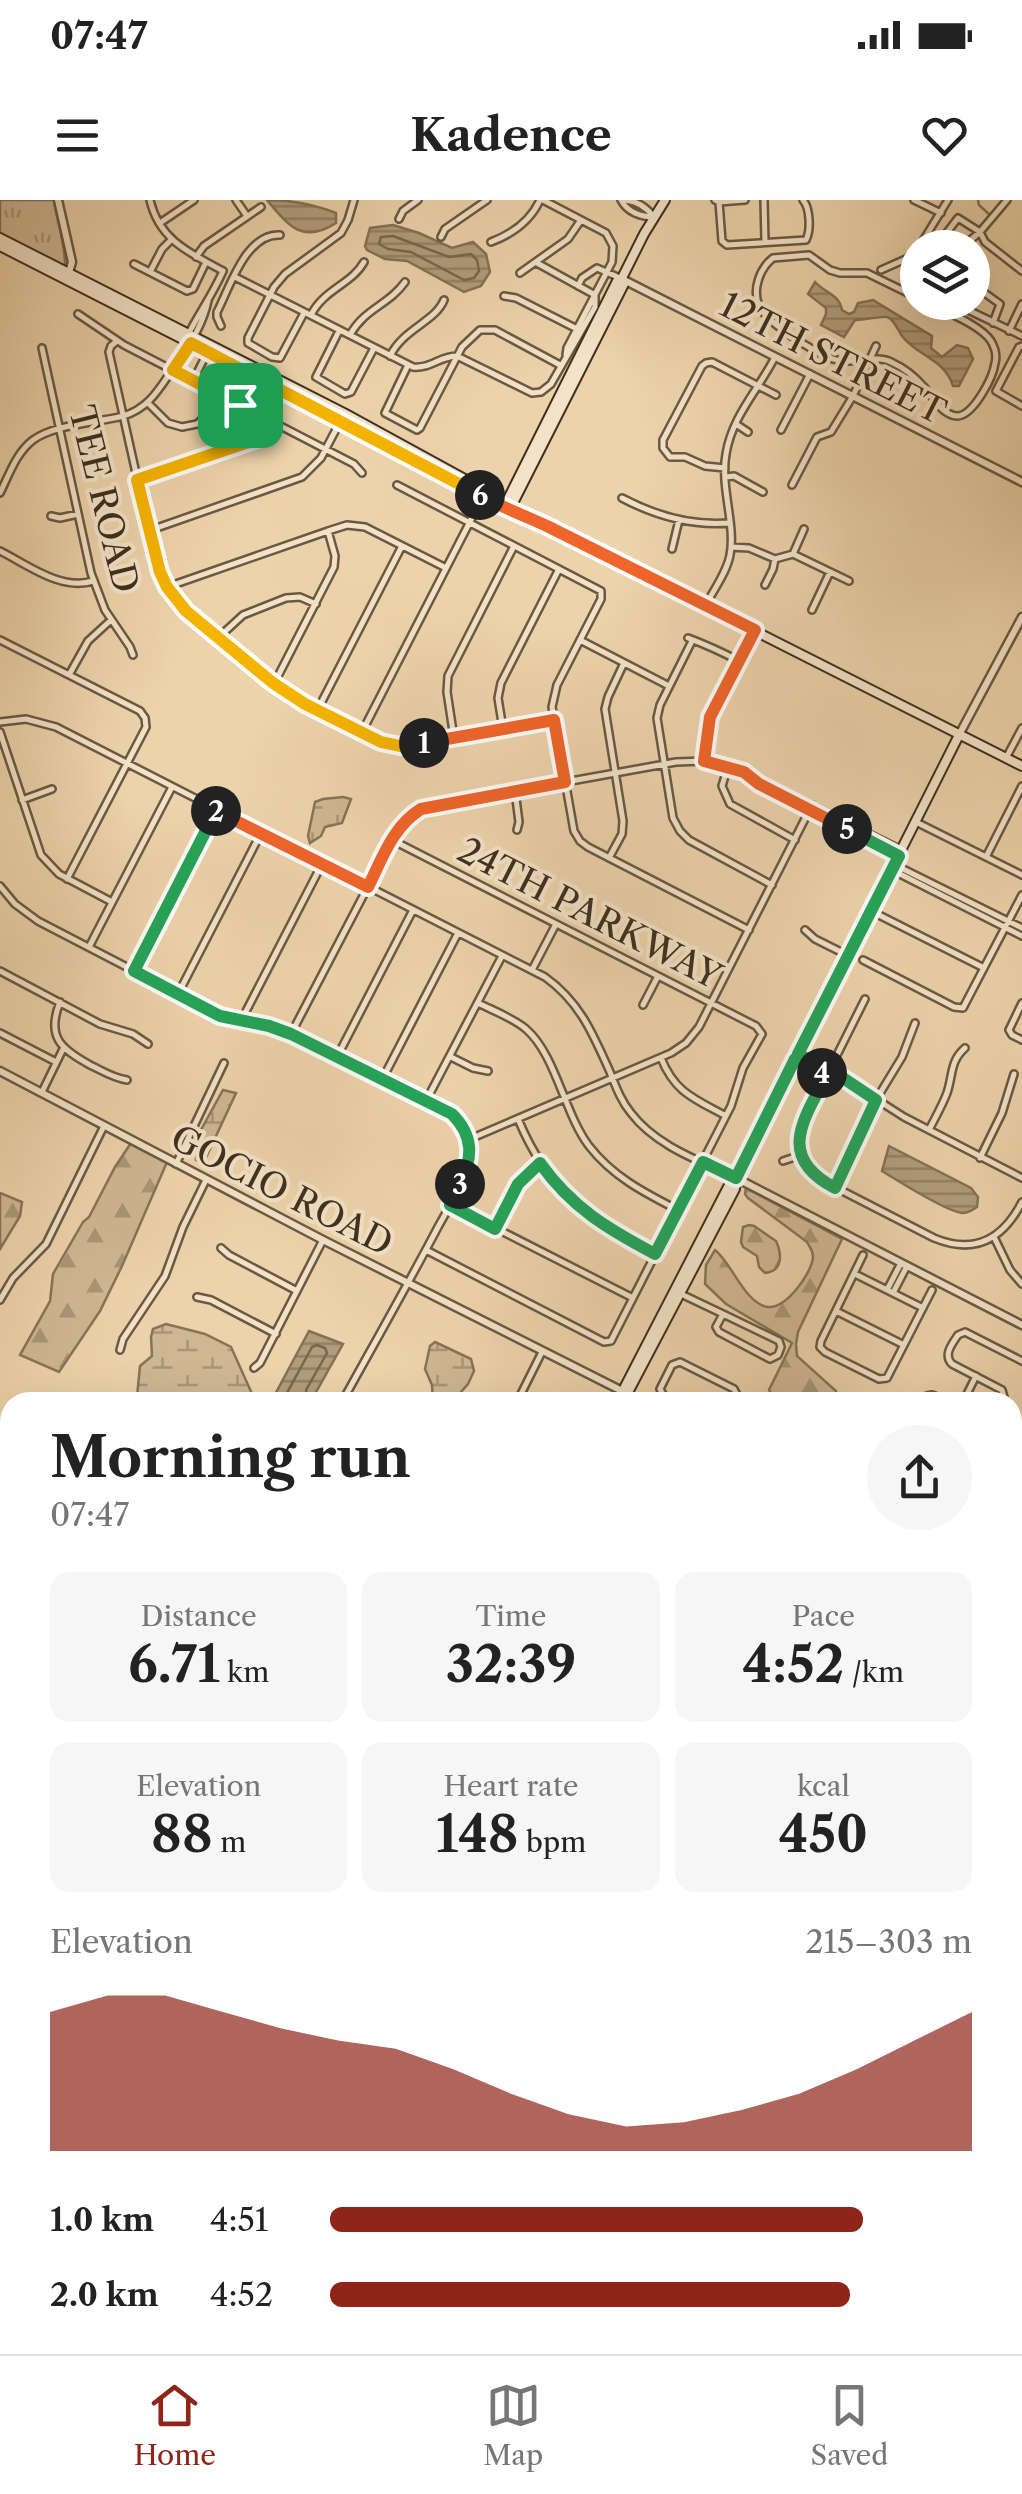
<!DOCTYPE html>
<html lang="en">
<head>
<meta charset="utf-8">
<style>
  body { margin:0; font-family:"Libre Caslon Text",serif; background:#f6f6f6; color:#222; height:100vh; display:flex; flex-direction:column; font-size:38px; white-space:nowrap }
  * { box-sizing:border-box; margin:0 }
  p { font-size:32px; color:#767676 }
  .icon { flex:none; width:55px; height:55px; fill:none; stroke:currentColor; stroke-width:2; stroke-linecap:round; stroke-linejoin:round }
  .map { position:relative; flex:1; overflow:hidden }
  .details { position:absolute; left:0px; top:1192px; width:1022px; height:962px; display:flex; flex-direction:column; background:#fff; border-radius:30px 30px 0 0; box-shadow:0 10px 40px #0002 }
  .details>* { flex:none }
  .fabs { position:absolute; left:900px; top:30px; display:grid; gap:20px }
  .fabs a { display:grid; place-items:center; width:90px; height:90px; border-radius:50%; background:#fff; box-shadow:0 10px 40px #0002; font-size:50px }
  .pin { position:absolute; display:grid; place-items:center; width:85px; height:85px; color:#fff; margin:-42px; border-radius:20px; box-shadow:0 5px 15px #0006 }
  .km { position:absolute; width:50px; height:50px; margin:-25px; border-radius:50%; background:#222; color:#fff; font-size:28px; line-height:50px; text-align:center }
  .round { display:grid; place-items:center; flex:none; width:105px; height:105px; border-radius:52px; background:#f6f6f6 }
  .overview { display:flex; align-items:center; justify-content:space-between; height:170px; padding:0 50px }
  h1 { font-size:55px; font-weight:700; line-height:75px }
  .stats { display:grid; grid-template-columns:repeat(3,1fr); gap:15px; height:170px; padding:10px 50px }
  .stats div { display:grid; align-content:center; border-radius:20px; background:#f6f6f6; text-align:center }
  .stats b { font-size:50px; font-weight:700 }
  .stats small { font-size:28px; font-weight:400 }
  .stats p { font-size:28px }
  .chart { height:280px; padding:20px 50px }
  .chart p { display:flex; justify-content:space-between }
  .chart svg { width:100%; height:180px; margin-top:10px; fill:#8f2418; opacity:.7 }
  ul { padding:0 50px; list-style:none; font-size:32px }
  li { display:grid; grid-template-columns:160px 120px 1fr; align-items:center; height:75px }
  li i { height:25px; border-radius:12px; background:#8f2418 }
  .status { display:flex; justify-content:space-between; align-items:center; height:70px; padding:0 50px; background:#fff; direction:ltr }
  .status svg { height:28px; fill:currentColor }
  header { display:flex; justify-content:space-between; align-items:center; height:130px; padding:0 50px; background:#fff; font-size:45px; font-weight:700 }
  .menu { display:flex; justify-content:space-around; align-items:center; height:140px; border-top:2px solid #e0e0e0; background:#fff; font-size:28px; color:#767676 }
  .menu a { display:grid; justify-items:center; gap:5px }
  .menu .current { color:#8f2418 }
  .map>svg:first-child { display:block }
  .grass { fill:url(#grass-tufts); stroke:#867459; stroke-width:2.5 }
  .forest { fill:url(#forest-firs); stroke:#867459; stroke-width:2.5 }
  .wetland { fill:url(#wetland-marsh); stroke:#867459; stroke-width:2.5 }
  .water { fill:url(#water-rules); stroke:#847156; stroke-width:2.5 }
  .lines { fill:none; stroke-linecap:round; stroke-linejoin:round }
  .shore { stroke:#78664d; stroke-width:2.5 }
  .stream { stroke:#847156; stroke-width:2.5 }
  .minor-casing { stroke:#6a5942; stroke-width:10 }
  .tertiary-casing { stroke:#6a5942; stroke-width:11 }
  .secondary-casing { stroke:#3e301f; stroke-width:12 }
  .minor { stroke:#f3e2c8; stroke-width:5 }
  .tertiary { stroke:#f3e2c8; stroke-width:6 }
  .secondary { stroke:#f3e2c8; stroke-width:8 }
  .split-1-casing { stroke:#fff; stroke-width:20 }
  .split-2-casing { stroke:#fff; stroke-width:20 }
  .split-3-casing { stroke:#fff; stroke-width:20 }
  .split-4-casing { stroke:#fff; stroke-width:20 }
  .split-5-casing { stroke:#fff; stroke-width:20 }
  .split-6-casing { stroke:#fff; stroke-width:20 }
  .split-7-casing { stroke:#fff; stroke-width:20 }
  .split-1 { stroke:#f5b400; stroke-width:12 }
  .split-2 { stroke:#f0652b; stroke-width:12 }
  .split-3 { stroke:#22a559; stroke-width:12 }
  .split-4 { stroke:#22a559; stroke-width:12 }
  .split-5 { stroke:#22a559; stroke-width:12 }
  .split-6 { stroke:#f0652b; stroke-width:12 }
  .split-7 { stroke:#f5b400; stroke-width:12 }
  .labels { text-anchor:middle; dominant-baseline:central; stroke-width:8; stroke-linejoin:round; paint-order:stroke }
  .street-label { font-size:35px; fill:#3e301f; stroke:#f3e2c8 }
</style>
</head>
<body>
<div class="status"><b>07:47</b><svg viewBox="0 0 49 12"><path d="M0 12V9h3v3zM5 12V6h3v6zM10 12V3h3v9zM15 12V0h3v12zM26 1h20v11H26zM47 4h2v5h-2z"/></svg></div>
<header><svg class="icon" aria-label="menu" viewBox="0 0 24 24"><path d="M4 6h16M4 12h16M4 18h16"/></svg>Kadence<svg class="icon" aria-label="heart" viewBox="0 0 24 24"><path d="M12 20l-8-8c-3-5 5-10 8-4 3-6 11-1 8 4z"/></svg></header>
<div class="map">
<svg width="1022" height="2154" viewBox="0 0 1022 2154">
  <defs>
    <pattern id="grass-tufts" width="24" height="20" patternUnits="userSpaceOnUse" patternTransform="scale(2.5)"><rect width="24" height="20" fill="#cfb793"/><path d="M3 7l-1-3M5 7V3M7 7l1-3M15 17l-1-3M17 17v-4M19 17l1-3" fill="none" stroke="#a99577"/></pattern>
    <pattern id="forest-firs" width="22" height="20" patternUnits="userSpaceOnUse" patternTransform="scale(2.5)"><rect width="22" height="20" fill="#cfb793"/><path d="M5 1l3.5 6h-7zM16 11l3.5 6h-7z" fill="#a99577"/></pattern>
    <pattern id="wetland-marsh" width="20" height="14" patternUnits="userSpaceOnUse" patternTransform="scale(2.5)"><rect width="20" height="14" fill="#cfb793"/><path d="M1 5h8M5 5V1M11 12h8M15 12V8" fill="none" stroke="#a99577"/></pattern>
    <pattern id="water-rules" width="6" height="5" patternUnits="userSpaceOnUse" patternTransform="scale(2.5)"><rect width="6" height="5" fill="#b29c7b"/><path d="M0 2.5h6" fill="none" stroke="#928064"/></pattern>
  </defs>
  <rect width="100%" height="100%" fill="#edd3ab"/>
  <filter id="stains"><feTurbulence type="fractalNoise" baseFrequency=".002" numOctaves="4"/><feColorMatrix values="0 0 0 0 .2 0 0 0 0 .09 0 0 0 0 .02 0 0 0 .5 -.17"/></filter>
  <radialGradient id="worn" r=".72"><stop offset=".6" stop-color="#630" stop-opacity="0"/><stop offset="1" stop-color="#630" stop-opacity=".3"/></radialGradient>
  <path class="grass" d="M0 0H54C57 22 66 46 65 68L0 33Z"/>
  <path class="forest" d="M131 943 167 962 122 1066 100 1111 59 1172 20 1155 50 1101 53 1074 83 1022 89 1017 115 967Z
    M746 988 842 1039 798 1132 796 1144 797 1156 836 1191 837 1202H776L769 1190 792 1143 726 1104 705 1084 706 1065 715 1050C732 1063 745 1104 768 1107 786 1109 812 1073 813 1057 813 1050 810 1048 807 1042L748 998 745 994Z
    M0 993 22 1002 20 1016 0 1049Z
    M749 1025 754 1026 776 1041C782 1054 783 1071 765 1073L759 1067 757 1056 743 1047 741 1042 743 1027Z"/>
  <path class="wetland" d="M343 597 351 599 342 623 325 627 321 636 310 643 308 636 315 602 323 599Z
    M223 890 236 893 203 964 196 960 197 937Z
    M166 1124 205 1134 231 1147 253 1196V1202H132L137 1197 140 1166 152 1156 151 1137 153 1129Z
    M435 1142 471 1159 474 1171 468 1184 452 1202H433L432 1185 425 1169 430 1146Z"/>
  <path class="water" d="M267 0C292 0 313 4 336 13V23C302 45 288 25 267 0Z
    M393 25 419 33 452 48 473 42 486 54 490 72 481 86 464 92 407 61 385 59 367 50 365 46 370 28Z
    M815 82C825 93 839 94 842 110L849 114 854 112 858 103 873 100 932 136 931 148 942 157 957 145 968 148 973 159 959 186H953C945 159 917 156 902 136 898 130 894 119 887 117 884 116 861 120 855 120L844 137 821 125 826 114V108L808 94Z
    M889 946 971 988 978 997 977 1007C972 1010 969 1013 962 1013 946 1011 898 981 882 971Z
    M309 1131 343 1144 315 1194 319 1202H273L272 1200Z
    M1022 2069V2139L1014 2154 995 2145H1012L1013 2083Z"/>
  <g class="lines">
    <path class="shore" d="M393 36 449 57 471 54 477 60 479 71 474 78 464 80 411 52 388 49 379 44 381 37Z
      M282 1202 312 1147 317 1145 325 1148 327 1153 306 1190 308 1202"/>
    <path class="stream" d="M978 0 979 5 991 16
      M1012 1558 1022 1562"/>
    <defs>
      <path id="minor" d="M150 0C159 40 190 53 223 71 209 103 188 127 177 161
        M236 0 247 16
        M543 0 606 33 613 46 612 62 567 148 566 155
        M621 0C627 12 641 17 654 17
        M625 0C637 1 647 8 654 17
        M715 0 719 2 722 41 727 45 806 40C811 30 810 8 803 0
        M764 0 765 42
        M914 0 941 13
        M719 2 745 0
        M399 19 403 11 418 0
        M160 23 194 0
        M441 37 445 29 487 0
        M491 42C512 34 531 20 540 0
        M935 48 958 18 980 32 985 42 1022 71
        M961 48 980 32 1007 0
        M196 57 204 46 261 7
        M537 63 595 95
        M134 64 187 91 193 89 206 62
        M881 70 908 58 921 44 948 0
        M150 72 162 49 172 39
        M520 73 568 39 581 20
        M235 77 413 167C430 169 440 156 457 156L532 193 541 192 551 184 595 107V95
        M972 84 1000 104 993 123
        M578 86 582 78 597 68 620 78
        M504 96 516 98 579 130
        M918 98 867 73H840L830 70 809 55 773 58C760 68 752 89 759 106 768 124 814 152 833 159 852 166 876 153 893 163 904 168 916 178 923 186 933 196 941 215 957 216 973 216 993 178 995 163 997 156 995 148 991 141 981 125 944 111 926 102
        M958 102 968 110 1022 136
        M304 113 280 158 272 157 248 143V138L274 87 285 74 341 33 348 20 354 0
        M78 114 124 145 354 264 362 273
        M311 115C324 89 352 84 364 62
        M221 126 217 117V112C230 87 246 33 280 35
        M339 131 316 177 345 194 351 192 374 148
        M1009 131 1022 104
        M350 135C365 108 389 105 405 82
        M117 141 111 146 109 152 154 354 159 372 174 397 231 450 290 495 373 539 390 545H413L554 521
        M1022 146 1019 147 996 191 1022 206
        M42 148 91 373 105 410 130 447 133 455
        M390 156C404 128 435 122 444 100
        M408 165 385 213 417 230 420 228 462 147 480 130H495L560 165
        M193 181 204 159
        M148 203 168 223 182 227 197 224 210 212 227 171
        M240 205 251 183
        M736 224 748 232
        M781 230 810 174
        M725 268 705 266 685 257H670L663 248V240L702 166 706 163 712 162 776 195
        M726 277 734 276 763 292
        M137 280 252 242 265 233 271 221
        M397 285 601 391V399L557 485 552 507 574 631 580 641 588 647 749 730
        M792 285 817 237 831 232 853 196 876 146
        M0 293C9 275 16 253 33 240 55 224 96 223 123 216 151 208 161 185 177 163 191 144 203 124 208 101
        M622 298C656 316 690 326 729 323
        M51 316 60 318 78 314
        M148 331 302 277 321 258 341 220
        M731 347 749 348 775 359 793 354 849 381
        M672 349 679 320
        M0 351C28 365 61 391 93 381
        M793 354 804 329
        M765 385 773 369 775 359
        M167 387 328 331 347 325 365 327 446 368
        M706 405C714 389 727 372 730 355 736 325 720 287 726 254 732 216 759 189 775 157
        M812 410 830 372
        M218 438 243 415 286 398 300 397 316 404
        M688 438C704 444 722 452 739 461
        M0 440 140 511 145 518 146 527 67 679
        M580 440 669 486
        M692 441 660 505 657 518 673 618 680 631 689 640 772 685
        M69 475 88 441 111 420
        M273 483 277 478 334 367 335 356 328 331
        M317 511 402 346
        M0 522 26 519 56 527 545 777C580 802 593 834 610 872 616 887 621 901 631 913 656 946 700 961 736 978
        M503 529 498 498 501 483 559 369
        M0 532 41 655 59 674 112 702
        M362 532 477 308
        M454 538 447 492 448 476 514 346
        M1006 558 1022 528
        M704 560 710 517 755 430
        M728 566 722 586 730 604 795 640
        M751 577 759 584 899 656
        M515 591 519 622 517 630
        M22 600 52 589
        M916 622 1022 675
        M392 640 756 826 762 834 743 868 731 906 611 1141 604 1142 426 1050
        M986 657 1022 586
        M609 658 622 634 623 621 605 509 608 497 624 463
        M895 665 1022 728
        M892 670 1022 736
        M0 686 15 704 38 721 221 816C244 825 268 824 291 835L448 912C463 922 472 938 470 957 467 981 449 1006 438 1027 407 1086 374 1144 342 1202
        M871 711 984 768
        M805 730 815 739 847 755
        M89 747 172 587
        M863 760 954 807 963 808 1022 695
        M532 770 556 724
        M0 771 100 824 133 834 148 844
        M134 771 216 610
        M178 794 261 633
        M865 799 801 927C796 949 802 966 821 980L934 1038C975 1055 1003 1039 1022 1002
        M60 802C46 837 61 849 90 865 103 871 113 878 127 880
        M478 803C494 811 513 818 526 829 556 855 564 913 589 946 613 977 645 993 678 1010
        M1022 803 1009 830 1012 835 1022 840
        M643 805 658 776
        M241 821 322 664
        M0 833 56 862
        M291 834 397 631 411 615 427 607 676 562 704 561 745 572 901 650
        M798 853 840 876 904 917 1022 978
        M337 857 413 710
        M451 857 473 868 488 871
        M661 858C675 893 695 899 726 916
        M795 859 864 895
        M382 880 458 733
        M42 892 63 849
        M426 901 502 756
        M518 919C549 993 587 1018 655 1055
        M929 930C935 918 942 906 947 893 953 875 950 861 965 848
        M470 939 671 853 686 843 699 827 812 605
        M980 958 1002 913 1014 874
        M783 961 801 955
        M176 964 224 863
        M836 986 868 913 902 857 915 823
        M450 1005 633 1098
        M495 1029 518 984 540 963
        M994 1037 1010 1070 1022 1084
        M221 1048 229 1055 297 1091
        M863 1055 821 1141 820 1147 825 1152 879 1179 887 1178 932 1090
        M855 1074 923 1108
        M887 1090 901 1063
        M893 1093 907 1066
        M681 1094 723 1114
        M197 1097 211 1100 276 1134
        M0 1100 13 1078 46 1044 104 926
        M836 1111 904 1145
        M723 1114 779 1141 781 1147 778 1155 770 1159 719 1132 716 1127Z
        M120 1150 123 1139 165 1076 183 1027 206 980
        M254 1168 260 1163 323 1040
        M517 1202 542 1152
        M676 1202 664 1196 660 1189 672 1165 680 1162 734 1189 737 1195 735 1202
        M923 1202 927 1196 932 1195 950 1202
        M963 1202 976 1176
        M1002 1202 1004 1197 1002 1190 952 1164C943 1155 952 1144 958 1135L965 1132 1022 1161
        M1012 1298 1022 1280
        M0 1302 10 1283
        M1012 1317 1022 1326
        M1012 1377 1022 1358
        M1012 1410 1022 1415
        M1012 1453 1022 1437
        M0 1522 10 1503
        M0 1532 10 1545
        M1012 1569 1022 1572
        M0 1635 10 1631
        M0 1640 10 1637
        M0 1702 10 1721
        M1012 1779 1022 1767
        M0 1797 10 1796
        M1012 1830 1022 1839
        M0 1836 10 1842
        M1012 1882 1022 1873
        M1012 1910 1022 1922
        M1012 2031 1022 2019
        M0 2074 10 2079
        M35 2145 40 2154
        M322 2145 339 2154
        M572 2145 588 2154
        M824 2145 842 2154
        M897 2145 915 2154
        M415 2154 419 2145"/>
      <path id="tertiary" d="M58 0 72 62 68 76
        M622 79 1022 282
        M959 535 1022 417
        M0 871 323 1040 626 1193
        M736 978 1022 1125
        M1012 1526 1022 1507
        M1012 1536 1022 1540
        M1012 1544 1022 1548
        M695 2154 700 2145"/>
      <path id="secondary" d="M0 38 344 213 512 305 519 312
        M0 46 341 220 509 311 519 312 549 327 1022 566
        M505 305 617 81 622 78 644 34 665 0
        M511 307 624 84 622 78
        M617 1202 729 985 736 978 959 535
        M623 1202 735 989 736 978
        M131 2154 136 2145
        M138 2154 143 2145"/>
    </defs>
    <use href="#minor" class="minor-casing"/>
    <use href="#tertiary" class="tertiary-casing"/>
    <use href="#secondary" class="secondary-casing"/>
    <use href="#minor" class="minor"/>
    <use href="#tertiary" class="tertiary"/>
    <use href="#secondary" class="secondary"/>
  </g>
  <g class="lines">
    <defs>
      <path id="split-1" d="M240 205 271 222 260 238 137 280 160 372 167 387 186 411 273 483 305 504 381 542 400 546 424 543"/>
      <path id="split-2" d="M216 611 368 687C382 659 393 626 421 609L565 582 554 520 424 543"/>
      <path id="split-3" d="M216 611 134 771 220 816 269 826 291 834 452 914C474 936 473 958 460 984"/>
      <path id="split-4" d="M460 984 450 1005 495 1029 518 984 540 963C572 1008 608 1029 655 1054L703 962 736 978 795 859 822 873"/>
      <path id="split-5" d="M822 873 827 875C803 920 776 957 835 988L876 900 840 876 798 854 899 656 847 629"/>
      <path id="split-6" d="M480 295C503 308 526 316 549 327L755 430 710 517 704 561 744 572 759 584 847 629"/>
      <path id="split-7" d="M240 205 173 170 191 143 480 295"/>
    </defs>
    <use href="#split-1" class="split-1-casing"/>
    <use href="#split-2" class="split-2-casing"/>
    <use href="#split-3" class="split-3-casing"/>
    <use href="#split-4" class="split-4-casing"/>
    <use href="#split-5" class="split-5-casing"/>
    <use href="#split-6" class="split-6-casing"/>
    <use href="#split-7" class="split-7-casing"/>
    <use href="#split-1" class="split-1"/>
    <use href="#split-2" class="split-2"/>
    <use href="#split-3" class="split-3"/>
    <use href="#split-4" class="split-4"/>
    <use href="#split-5" class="split-5"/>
    <use href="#split-6" class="split-6"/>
    <use href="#split-7" class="split-7"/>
  </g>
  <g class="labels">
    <g class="street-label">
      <text transform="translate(833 158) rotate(27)">12TH STREET</text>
      <text transform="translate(104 299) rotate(76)">TEE ROAD</text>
      <text transform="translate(590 713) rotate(27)">24TH PARKWAY</text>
      <text transform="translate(282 990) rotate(27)">GOCIO ROAD</text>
    </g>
  </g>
  <rect width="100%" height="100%" filter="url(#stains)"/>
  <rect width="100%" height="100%" fill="url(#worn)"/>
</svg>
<div class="fabs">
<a><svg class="icon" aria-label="layers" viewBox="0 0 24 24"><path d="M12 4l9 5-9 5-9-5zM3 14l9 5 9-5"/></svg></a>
</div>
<div class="pin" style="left:240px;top:205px;background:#1e9e55"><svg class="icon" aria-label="arrive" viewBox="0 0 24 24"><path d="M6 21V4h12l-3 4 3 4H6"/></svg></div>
<b class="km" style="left:424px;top:543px">1</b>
<b class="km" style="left:216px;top:611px">2</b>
<b class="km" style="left:460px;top:984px">3</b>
<b class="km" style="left:822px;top:873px">4</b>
<b class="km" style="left:847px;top:629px">5</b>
<b class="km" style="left:480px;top:295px">6</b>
<section class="details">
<div class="overview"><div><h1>Morning run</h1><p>07:47</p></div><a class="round"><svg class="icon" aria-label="share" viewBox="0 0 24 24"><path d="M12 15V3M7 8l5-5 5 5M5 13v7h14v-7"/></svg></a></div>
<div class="stats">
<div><p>Distance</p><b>6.71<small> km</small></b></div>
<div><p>Time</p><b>32:39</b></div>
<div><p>Pace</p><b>4:52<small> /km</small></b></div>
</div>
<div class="stats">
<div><p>Elevation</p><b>88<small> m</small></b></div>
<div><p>Heart rate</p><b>148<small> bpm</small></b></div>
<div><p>kcal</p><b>450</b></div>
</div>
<div class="chart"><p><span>Elevation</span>215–303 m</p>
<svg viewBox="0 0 160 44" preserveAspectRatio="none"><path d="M0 44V10L10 6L20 6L30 10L40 14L50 17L60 19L70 24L80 30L90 35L100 38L110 37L120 34L130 30L140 24L150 17L160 10V44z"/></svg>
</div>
<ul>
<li><b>1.0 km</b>4:51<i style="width:83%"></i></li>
<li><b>2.0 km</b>4:52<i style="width:81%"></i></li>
</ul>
</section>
</div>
<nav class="menu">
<a class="current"><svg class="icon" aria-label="home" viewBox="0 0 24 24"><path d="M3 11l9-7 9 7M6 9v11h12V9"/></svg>Home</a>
<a><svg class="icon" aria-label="map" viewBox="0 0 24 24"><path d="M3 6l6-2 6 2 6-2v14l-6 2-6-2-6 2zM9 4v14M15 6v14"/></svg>Map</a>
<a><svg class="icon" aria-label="saved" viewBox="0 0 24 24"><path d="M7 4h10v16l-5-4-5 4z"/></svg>Saved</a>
</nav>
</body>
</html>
